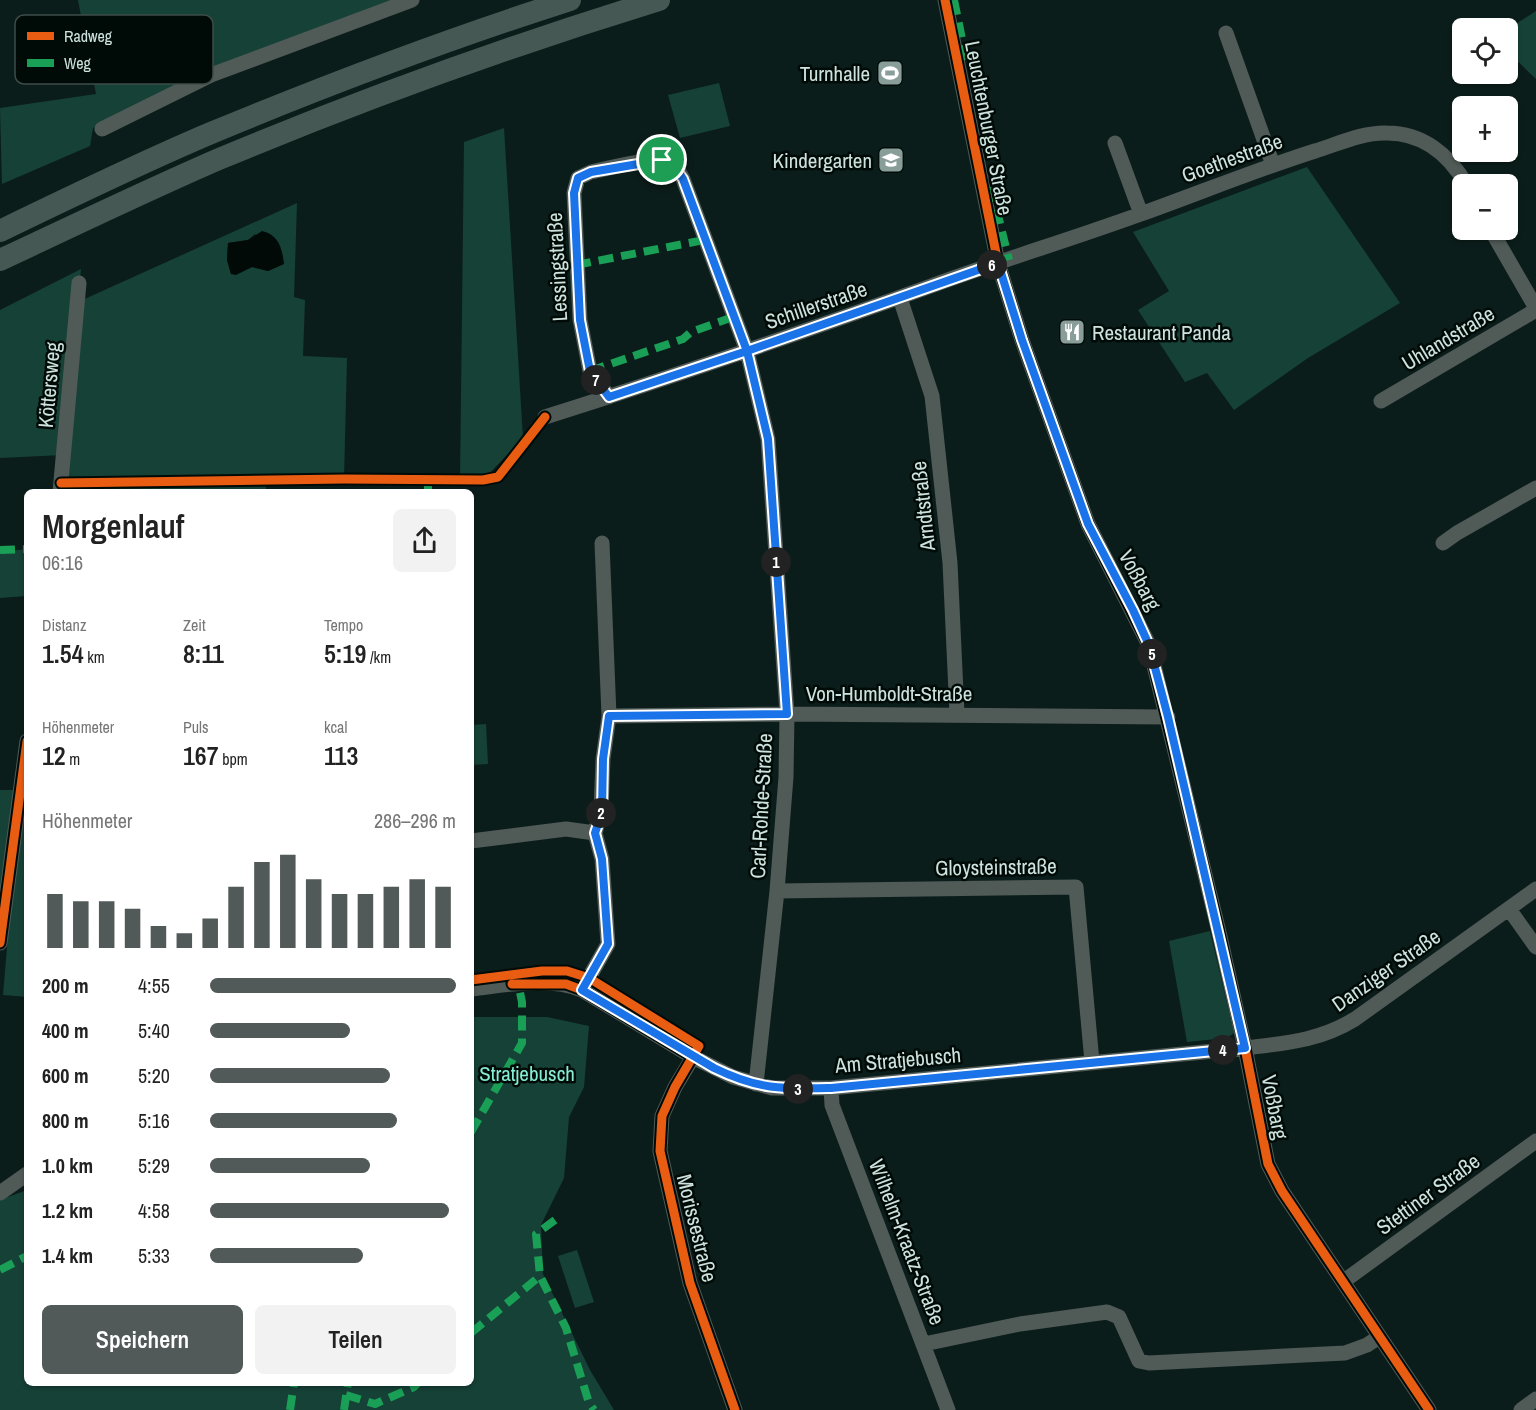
<!DOCTYPE html>
<html lang="de">
<head>
<meta charset="utf-8">
<style>
  body { margin:0; font-family:"Archivo Narrow",sans-serif; background:#f2f2f2; color:#222; height:100vh; display:flex; flex-direction:column; font-size:22px; white-space:nowrap }
  * { box-sizing:border-box; margin:0 }
  p { font-size:20px; color:#767676 }
  .icon { flex:none; width:33px; height:33px; fill:none; stroke:currentColor; stroke-width:2; stroke-linecap:round; stroke-linejoin:round }
  .map { position:relative; flex:1; overflow:hidden }
  .sheet { position:absolute; left:24px; top:489px; width:450px; height:897px; display:flex; flex-direction:column; background:#fff; border-radius:9px; box-shadow:0 2px 4px #0004 }
  .sheet>* { flex:none }
  .fabs { position:absolute; left:1452px; top:18px; display:grid; gap:12px }
  .fabs a { display:grid; place-items:center; width:66px; height:66px; border-radius:9px; background:#fff; box-shadow:0 2px 4px #0004; font-size:30px }
  .pin { position:absolute; display:grid; place-items:center; width:51px; height:51px; color:#fff; margin:-26px; border:3px solid #fff; border-radius:50%; box-shadow:0 2px 6px #0007 }
  .km { position:absolute; width:30px; height:30px; margin:-15px; border-radius:50%; background:#222; color:#fff; font-size:16px; line-height:30px; text-align:center }
  .round { display:grid; place-items:center; flex:none; width:63px; height:63px; border-radius:9px; background:#f2f2f2 }
  .summary { display:flex; align-items:center; justify-content:space-between; height:102px; padding:0 18px }
  h1 { font-size:33px; font-weight:600; line-height:45px }
  .stats { display:grid; grid-template-columns:repeat(3,1fr); gap:9px; height:102px; padding:6px 18px }
  .stats div { display:grid; align-content:center }
  .stats b { font-size:26px; font-weight:600 }
  .stats small { font-size:16px; font-weight:400 }
  .stats p { font-size:16px }
  .chart { height:168px; padding:12px 18px }
  .chart p { display:flex; justify-content:space-between }
  .chart svg { width:100%; height:108px; margin-top:6px; stroke:#515a58; stroke-width:6 }
  .primary-button { display:flex; gap:12px; margin-top:auto; padding:12px 18px }
  .primary-button a { flex:1; height:69px; border-radius:9px; background:#515a58; color:#fff; font-size:24px; font-weight:600; line-height:69px; text-align:center }
  .primary-button a+a { background:#f2f2f2; color:#222 }
  ul { padding:0 18px; list-style:none; font-size:20px }
  li { display:grid; grid-template-columns:96px 72px 1fr; align-items:center; height:45px }
  li i { height:15px; border-radius:8px; background:#515a58 }
  .map>svg:first-child { display:block }
  .green { fill:#164137; fill-rule:evenodd }
  .water { fill:#010a07 }
  .lines { fill:none; stroke-linecap:round; stroke-linejoin:round }
  .minor { stroke:#505a57; stroke-width:15 }
  .highway { stroke:#465854; stroke-width:22 }
  .quiet { stroke:#1a9f57; stroke-width:8; stroke-dasharray:15 8; stroke-linecap:butt }
  .cycleway-casing { stroke:#000b08; stroke-width:13 }
  .cycleway { stroke:#e95d12; stroke-width:9 }
  .route-casing { stroke:#fff; stroke-width:12 }
  .route { stroke:#1a73e8; stroke-width:8 }
  .labels { text-anchor:middle; dominant-baseline:central; stroke-width:5; stroke-linejoin:round; paint-order:stroke }
  .poi-label { font-size:21px; fill:#cee3dd; stroke:#000b08; text-anchor:end }
  .street-label { font-size:21px; fill:#cee3dd; stroke:#000b08 }
  .park-label { font-size:21px; fill:#86eed5; stroke:#000b08 }
  .key { fill:#000b08; stroke:#3e4c48; stroke-width:1.5 }
  .key-label { font-size:16px; fill:#cee3dd }
</style>
</head>
<body>
<div class="map">
<svg width="1536" height="1410" viewBox="0 0 1536 1410">
  <rect width="100%" height="100%" fill="#0b1d1a"/>
  <path class="green" d="M78 0H404L210 71 93 128 90 146 2 184 0 108 96 94Z
    M1536 11V79L1508 52V29Z
    M719 83 730 126 680 138 668 95Z
    M504 128 523 438 483 480H460L464 142Z
    M1307 167 1400 303 1308 358 1234 410 1207 373 1185 382 1138 310 1169 291 1133 232Z
    M297 203 294 297 305 300 303 356 347 358 344 479 266 480V492H60L63 455 0 458V310L81 269 78 302ZM255 234 283 264 268 271 252 267 231 274 227 260 228 243 248 240Z
    M27 549V596L0 598V552Z
    M486 724 488 764 471 765V725Z
    M27 742V997L3 995 21 781Z
    M0 790H15L0 943Z
    M1210 931 1234 1033 1227 1038 1187 1042 1169 941Z
    M471 1017H547L589 1026 584 1087 569 1117 564 1178 541 1225 543 1274 590 1370 614 1410H0V1200L27 1190V1383H471Z
    M577 1250 594 1302 575 1308 558 1256Z"/>
  <path class="water" d="M262 231C279 235 282 248 284 264L268 271 252 267 236 275 231 274 227 260 228 243 248 240Z"/>
  <g class="lines">
    <path class="minor" d="M945 0 998 263 1022 340 1088 524 1149 645 1218 928 1245 1048 1268 1164 1282 1191 1429 1410
      M1226 33 1273 165
      M102 129 211 75 412 0
      M1115 143 1141 214
      M1491 230 1536 308
      M900 298 932 396 950 563 957 714
      M609 397 590 371 580 320 574 193 578 178 591 172C606 169 660 154 672 163 677 166 680 174 683 179L747 351 768 439 787 714 786 777 777 891 756 1084
      M1381 401 1536 310
      M545 417C675 376 803 332 931 286 999 261 1069 240 1138 215 1197 194 1255 170 1315 151 1338 144 1363 132 1387 133 1423 133 1449 155 1466 184
      M60 492 79 283
      M1443 543 1457 533 1536 488
      M609 716 787 714 1168 717
      M595 833 601 811 603 759 609 716 602 543
      M471 841 566 829 595 833 602 859 608 944 582 990
      M777 891 1076 887 1092 1062
      M1509 909 1536 947
      M0 943 27 741
      M471 989C507 985 548 976 582 990L693 1057 733 1077 772 1088H831L1245 1048C1286 1043 1319 1041 1355 1019L1536 889
      M693 1057 675 1087 662 1116 660 1151 690 1283 735 1410
      M831 1088 832 1105 948 1410
      M0 1193 27 1174
      M1344 1281 1536 1141
      M924 1344 1020 1324 1107 1312 1119 1317 1139 1361 1149 1363 1345 1353 1367 1345 1379 1337
      M1521 1410 1536 1399"/>
    <path class="highway" d="M0 231C70 197 140 163 211 133 329 84 448 39 570 0
      M0 260C73 226 145 191 219 159 363 99 509 46 659 0"/>
    <path class="quiet" d="M954 0 967 63
      M991 187 1009 260
      M576 265 704 240
      M590 371 683 339 691 332 733 317
      M428 480V492
      M0 550 27 549
      M471 1132 522 1043V1002L518 983
      M555 1220 536 1234 540 1276 566 1328 589 1403 594 1410
      M0 1270 27 1256
      M471 1333 540 1276
      M346 1395 375 1404 414 1387 418 1383
      M290 1410 294 1383
      M344 1410 348 1383"/>
    <defs>
      <path id="cycleway" d="M945 0 998 263 1022 340 1088 524 1149 645 1218 928 1245 1048 1268 1164 1282 1191 1429 1410
        M61 483 344 479 483 480 498 477 545 417
        M0 943 27 741
        M471 980 542 971H567L589 978 699 1046 675 1087 662 1116 660 1151 690 1283 735 1410
        M512 984H566L582 990 693 1057"/>
    </defs>
    <use href="#cycleway" class="cycleway-casing"/>
    <use href="#cycleway" class="cycleway"/>
  </g>
  <g class="lines">
    <defs>
      <path id="route" d="M662 160 673 164 683 179 747 351 768 439 787 714 609 716 603 759 602 812 595 833 602 859 608 944 582 990 714 1068C759 1090 783 1089 831 1088L1245 1048 1168 717 1149 645 1133 610 1088 524 1022 340 998 263 747 351 609 397 590 371 580 320 574 193 578 178 591 172 662 160"/>
    </defs>
    <use href="#route" class="route-casing"/>
    <use href="#route" class="route"/>
  </g>
  <defs>
    <symbol id="stadium-square" viewBox="-11 -11 22 22"><rect x="-9" y="-9" width="18" height="18" rx="4" fill="#8a9e99" stroke="#000b08"/><path d="M0-5a6.5 5 0 1 0 0 10a6.5 5 0 1 0 0-10ZM-3.5-1.8h7v3.6h-7Z" fill="#fff"/></symbol>
    <symbol id="school-square" viewBox="-11 -11 22 22"><rect x="-9" y="-9" width="18" height="18" rx="4" fill="#8a9e99" stroke="#000b08"/><path d="M0-5L7-2L0 1L-7-2ZM-4 1L0 2.5L4 1V4Q0 6-4 4Z" fill="#fff"/></symbol>
    <symbol id="restaurant-square" viewBox="-11 -11 22 22"><rect x="-9" y="-9" width="18" height="18" rx="4" fill="#8a9e99" stroke="#000b08"/><path d="M-5-6h1v4h1v-4h1v4h1v-4h1v5L-1.5 .5V6h-2V.5L-5-1ZM5-6V6H3V1.5H1.5Q1.5-4 5-6Z" fill="#fff"/></symbol>
  </defs>
  <g fill-rule="evenodd">
    <use href="#stadium-square" x="875" y="58" width="30" height="30"/>
    <use href="#school-square" x="876" y="145" width="30" height="30"/>
    <use href="#restaurant-square" x="1057" y="317" width="30" height="30"/>
  </g>
  <g class="labels">
    <g class="poi-label">
      <text x="870" y="73">Turnhalle</text>
      <text x="872" y="160">Kindergarten</text>
      <text x="1092" y="332" text-anchor="start">Restaurant Panda</text>
    </g>
    <g class="street-label">
      <text transform="translate(989 128) rotate(79)">Leuchtenburger Straße</text>
      <text transform="translate(1232 158) rotate(-20)">Goethestraße</text>
      <text transform="translate(557 267) rotate(-93)">Lessingstraße</text>
      <text transform="translate(816 305) rotate(-19)">Schillerstraße</text>
      <text transform="translate(1448 338) rotate(-31)">Uhlandstraße</text>
      <text transform="translate(49 385) rotate(-85)">Köttersweg</text>
      <text transform="translate(923 506) rotate(-96)">Arndtstraße</text>
      <text transform="translate(1140 580) rotate(62)">Voßbarg</text>
      <text x="889" y="693">Von-Humboldt-Straße</text>
      <text transform="translate(761 806) rotate(-87)">Carl-Rohde-Straße</text>
      <text transform="translate(996 867) rotate(-1)">Gloysteinstraße</text>
      <text transform="translate(1386 970) rotate(-35)">Danziger Straße</text>
      <text transform="translate(898 1060) rotate(-5)">Am Stratjebusch</text>
      <text transform="translate(1275 1107) rotate(79)">Voßbarg</text>
      <text transform="translate(1428 1194) rotate(-36)">Stettiner Straße</text>
      <text transform="translate(697 1228) rotate(76)">Morissestraße</text>
      <text transform="translate(907 1242) rotate(69)">Wilhelm-Kraatz-Straße</text>
    </g>
    <g class="park-label">
      <text x="527" y="1073">Stratjebusch</text>
    </g>
  </g>
  <rect x="15" y="15" width="198" height="69" rx="9" class="key"/>
  <rect x="27" y="32" width="27" height="8" fill="#e95d12"/>
  <rect x="27" y="59" width="27" height="8" fill="#1a9f57"/>
  <g class="key-label">
    <text x="64" y="42">Radweg</text>
    <text x="64" y="69">Weg</text>
  </g>
</svg>
<div class="fabs">
<a><svg class="icon" aria-label="locate" viewBox="0 0 24 24"><circle cx="12" cy="12" r="6"/><path d="M12 2v4M12 18v4M2 12h4M18 12h4"/></svg></a>
<a>+</a>
<a>−</a>
</div>
<div class="pin" style="left:662px;top:160px;background:#1e9e55"><svg class="icon" aria-label="arrive" viewBox="0 0 24 24"><path d="M6 21V4h12l-3 4 3 4H6"/></svg></div>
<b class="km" style="left:776px;top:562px">1</b>
<b class="km" style="left:601px;top:813px">2</b>
<b class="km" style="left:798px;top:1089px">3</b>
<b class="km" style="left:1223px;top:1050px">4</b>
<b class="km" style="left:1152px;top:654px">5</b>
<b class="km" style="left:992px;top:265px">6</b>
<b class="km" style="left:596px;top:380px">7</b>
<section class="sheet">
<div class="summary"><div><h1>Morgenlauf</h1><p>06:16</p></div><a class="round"><svg class="icon" aria-label="share" viewBox="0 0 24 24"><path d="M12 15V3M7 8l5-5 5 5M5 13v7h14v-7"/></svg></a></div>
<div class="stats">
<div><p>Distanz</p><b>1.54<small> km</small></b></div>
<div><p>Zeit</p><b>8:11</b></div>
<div><p>Tempo</p><b>5:19<small> /km</small></b></div>
</div>
<div class="stats">
<div><p>Höhenmeter</p><b>12<small> m</small></b></div>
<div><p>Puls</p><b>167<small> bpm</small></b></div>
<div><p>kcal</p><b>113</b></div>
</div>
<div class="chart"><p><span>Höhenmeter</span>286–296 m</p>
<svg viewBox="0 0 160 44" preserveAspectRatio="none"><path d="M5 44V22M15 44V25M25 44V25M35 44V28M45 44V35M55 44V38M65 44V32M75 44V19M85 44V9M95 44V6M105 44V16M115 44V22M125 44V22M135 44V19M145 44V16M155 44V19"/></svg>
</div>
<ul>
<li><b>200 m</b>4:55<i style="width:100%"></i></li>
<li><b>400 m</b>5:40<i style="width:57%"></i></li>
<li><b>600 m</b>5:20<i style="width:73%"></i></li>
<li><b>800 m</b>5:16<i style="width:76%"></i></li>
<li><b>1.0 km</b>5:29<i style="width:65%"></i></li>
<li><b>1.2 km</b>4:58<i style="width:97%"></i></li>
<li><b>1.4 km</b>5:33<i style="width:62%"></i></li>
</ul>
<div class="primary-button"><a>Speichern</a><a>Teilen</a></div>
</section>
</div>
</body>
</html>
